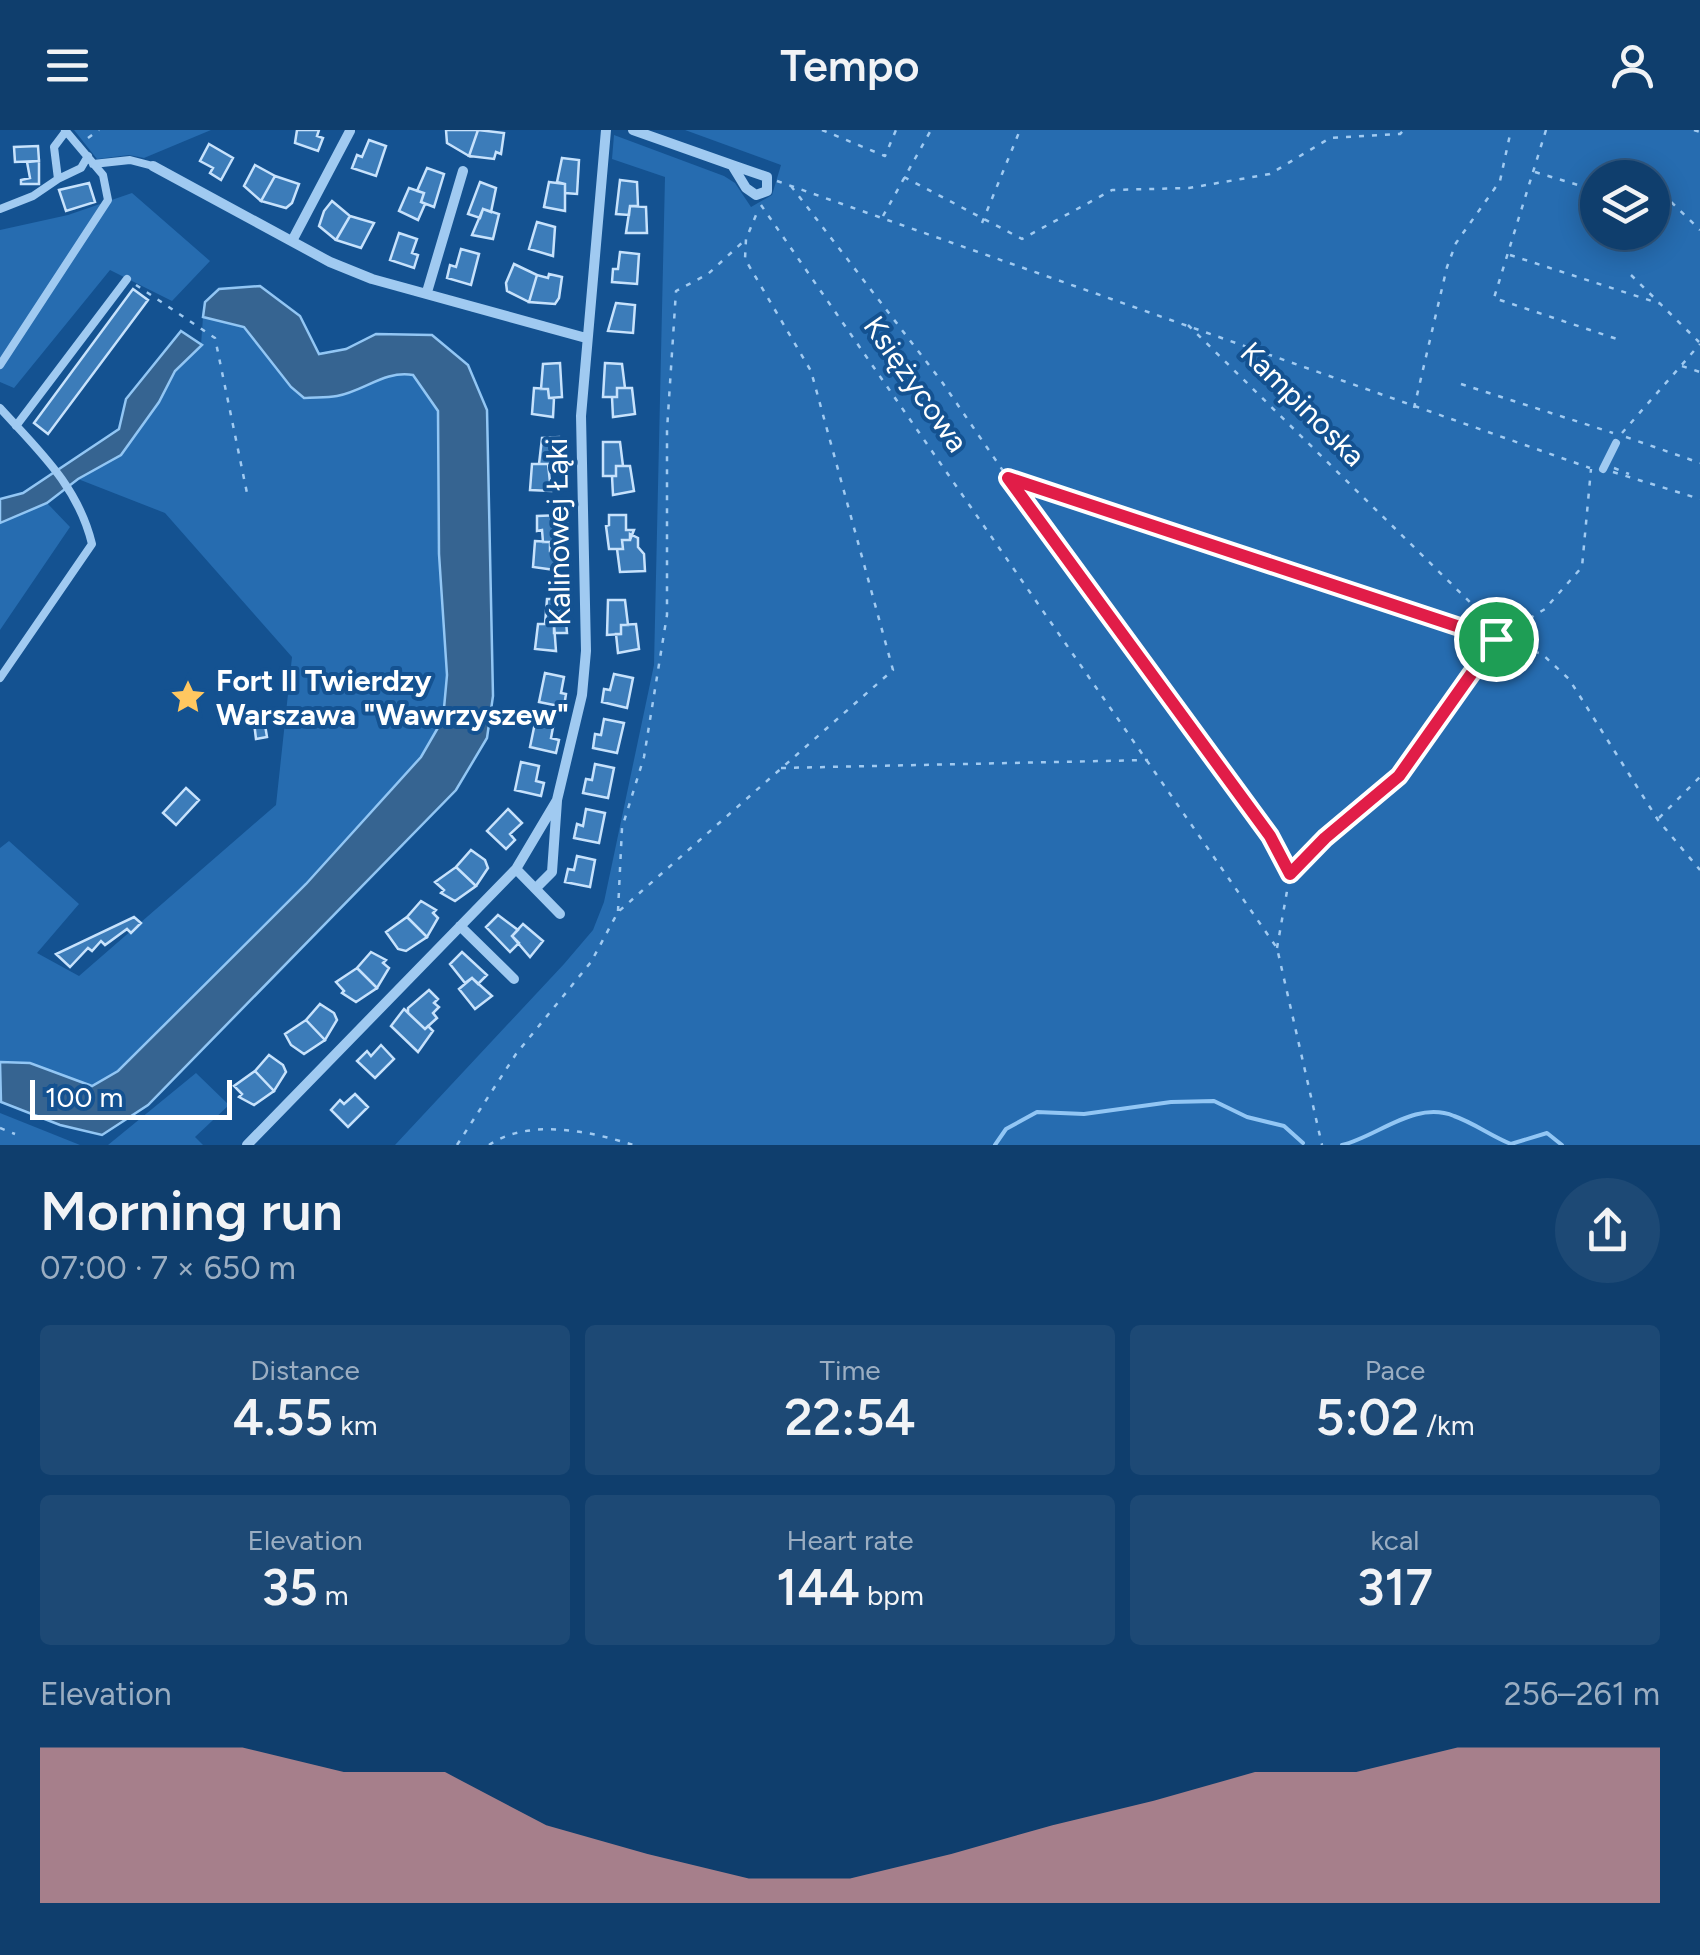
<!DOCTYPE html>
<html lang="en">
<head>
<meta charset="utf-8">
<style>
  body { margin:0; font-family:Figtree,sans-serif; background:#1d4975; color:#f1f3f6; height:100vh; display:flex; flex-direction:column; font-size:38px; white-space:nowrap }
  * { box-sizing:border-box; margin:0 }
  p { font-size:32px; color:#9baec2 }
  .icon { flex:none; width:55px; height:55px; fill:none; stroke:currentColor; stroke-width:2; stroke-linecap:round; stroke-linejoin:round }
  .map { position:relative; height:1015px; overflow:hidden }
  .sheet { display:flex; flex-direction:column; background:#0f3e6d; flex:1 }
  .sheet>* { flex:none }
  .controls { position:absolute; left:1580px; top:30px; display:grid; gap:20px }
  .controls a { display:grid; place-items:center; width:90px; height:90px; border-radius:50%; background:#0f3e6d; box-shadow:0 5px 25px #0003,0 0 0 2px #2f5780; font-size:50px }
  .scale { position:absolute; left:30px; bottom:25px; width:202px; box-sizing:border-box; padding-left:10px; border:5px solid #fff; border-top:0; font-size:28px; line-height:35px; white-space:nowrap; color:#fff; -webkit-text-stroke:8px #145291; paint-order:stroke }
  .pin { position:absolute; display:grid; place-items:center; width:85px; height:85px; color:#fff; margin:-42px; border:5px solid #fff; border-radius:50%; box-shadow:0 2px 10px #0007 }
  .round { display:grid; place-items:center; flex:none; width:105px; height:105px; border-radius:52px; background:#1d4975 }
  .summary { display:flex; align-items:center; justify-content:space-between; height:170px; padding:0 40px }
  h1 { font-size:55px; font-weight:600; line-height:75px }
  .figures { display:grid; grid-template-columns:repeat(3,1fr); gap:15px; height:170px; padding:10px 40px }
  .figures div { display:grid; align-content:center; border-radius:10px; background:#1d4975; text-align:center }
  .figures b { font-size:50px; font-weight:600 }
  .figures small { font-size:28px; font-weight:400 }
  .figures p { font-size:28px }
  .chart { height:280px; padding:20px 40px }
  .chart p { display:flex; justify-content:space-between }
  .chart svg { width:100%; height:180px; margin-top:10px; fill:#e69b98; opacity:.7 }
  header { display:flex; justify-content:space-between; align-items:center; height:130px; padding:0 40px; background:#0f3e6d; font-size:45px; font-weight:600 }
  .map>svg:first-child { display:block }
  .green { fill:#266cb0; fill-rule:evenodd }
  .water { fill:#366491; stroke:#92c6f4; stroke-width:2.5 }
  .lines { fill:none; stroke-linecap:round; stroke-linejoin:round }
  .stream { stroke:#92c6f4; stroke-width:4 }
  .building { fill:#3c7cb9; stroke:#c7e2fc; stroke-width:2.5 }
  .path { stroke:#a0caf1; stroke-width:2.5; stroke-dasharray:5 8; stroke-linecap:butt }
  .lane { stroke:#a0caf1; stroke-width:8 }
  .street { stroke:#a0caf1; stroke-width:10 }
  .route-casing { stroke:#fff; stroke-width:20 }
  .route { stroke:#e11d48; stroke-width:12 }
  .labels { text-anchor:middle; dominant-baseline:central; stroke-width:8; stroke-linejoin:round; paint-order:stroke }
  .street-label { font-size:30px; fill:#fff; stroke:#145291 }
  .poi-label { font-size:30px; font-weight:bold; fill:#fff; stroke:#145291; text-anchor:start }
</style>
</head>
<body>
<header><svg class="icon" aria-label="menu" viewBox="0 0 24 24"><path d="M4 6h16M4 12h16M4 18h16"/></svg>Tempo<svg class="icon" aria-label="person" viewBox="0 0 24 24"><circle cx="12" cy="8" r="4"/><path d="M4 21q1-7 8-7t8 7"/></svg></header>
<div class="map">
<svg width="1700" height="1015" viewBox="0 0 1700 1015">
  <rect width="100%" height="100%" fill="#145291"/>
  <path class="green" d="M74 0H211L144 28 129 25 97 29Z
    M685 0H1700V1015H395L564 834 593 800 604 772 654 535 665 47 612 29 614 5 724 46 735 53 751 77 772 65 781 35ZM1598 48H1652V102H1598Z
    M132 63 210 131 172 171 110 140 14 258 0 252V100L68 85Z
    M203 187 244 197 268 225 366 257 395 242 413 245 438 281 439 424 447 545 443 589 421 627 306 754 118 941 92 956 31 933 0 932V718L9 711 79 774 37 823 79 846 276 675 292 527 165 383 78 349 121 325 159 272 175 241 201 215Z
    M47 373 70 397 0 500V393Z
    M196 943 229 975 195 1007 203 1015H108Z
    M0 983 80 1015H0Z"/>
  <path class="water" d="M260 156 300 186 319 224 346 219 376 204 432 205 468 235 487 280 493 566 487 608 456 660 148 975 102 1005 60 995 1 972 0 932 30 933 92 956 118 941 306 754 421 627 443 589 447 545 439 424 438 281 413 245C385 240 364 261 337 266 326 268 315 267 304 268L291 257 244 197 203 187 205 172 219 159Z
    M181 201 202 215 175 241 159 272 121 325 78 349 47 373 0 393V369L23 363 119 299 126 269Z"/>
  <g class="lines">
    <path class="stream" d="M995 1015 1006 999 1037 982 1084 984 1171 972 1214 971 1247 987 1284 996 1303 1013
      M1342 1015C1377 1007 1415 970 1454 986 1474 993 1491 1006 1511 1014L1547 1003 1562 1015"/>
  </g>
  <path class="building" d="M297 0H319L317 6 323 8 318 21 295 13Z
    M446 0H478L469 26 447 13Z
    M478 0 504 3 501 24 496 22 494 29 469 26Z
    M369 10 386 16 376 46 352 38 357 25 362 27Z
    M209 14 233 28 221 50 210 43 213 38 200 31Z
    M38 16 39 31 15 32 14 17Z
    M562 28 579 30 577 64 565 63V54L557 52Z
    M39 31V54H21V50L30 48 27 32Z
    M255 35 275 46 261 71 244 56Z
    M427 38 444 44 434 77 421 72 424 63 417 61Z
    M275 46 299 54 292 73 286 78 261 71Z
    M620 50 637 52 638 76H630L629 85 616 84Z
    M480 52 496 58 491 82 483 79 480 88 468 84Z
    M549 52 565 54V81L544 77Z
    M89 53 95 72 66 81 59 60Z
    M409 58 424 63 421 72 425 74 418 90 399 81Z
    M332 71 350 86 336 110 319 96 324 81Z
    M630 76 646 77 647 103H626Z
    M483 79 499 84 493 109 472 105Z
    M350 86 374 93 361 118 336 110Z
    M537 92 555 97 553 126 529 119Z
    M399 103 417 109 412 123 418 125 414 138 390 130Z
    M461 119 479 124 471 155 447 148 450 135 456 137Z
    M620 122 639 124 637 154 612 152 613 139H618Z
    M514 134 537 145 529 172 507 161 506 153Z
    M549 144 562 147 559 168 555 174 529 172 537 145 548 148Z
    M133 159 148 170 48 304 34 293Z
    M616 173 635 175 633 203 608 201Z
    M560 233 562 267 549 268 548 259H541L543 234Z
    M605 233 622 234 625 258H617V267H603Z
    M534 258 548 259 549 268H554L553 287 532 284Z
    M617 258H632L635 284 613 287 612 267H617Z
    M559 307 562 343H549L548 334H539L542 308Z
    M603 312H620L623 336H616V346H603Z
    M532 334H548L551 361 530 360Z
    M616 336H630L634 361 613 365 612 346H616Z
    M562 385V391H567L565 420 550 421V412H543L542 400 537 401V386Z
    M609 385H626V400H634L630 410H622L623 419H609L606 396 609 395Z
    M630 404 638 408V417L644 424 645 441 620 442 617 419H623L622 410H630Z
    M535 411 550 412V421H555V440L533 437Z
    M547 469H564L567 503H554V494H545Z
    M608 470H625L628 495H621V504L607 505Z
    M538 494H554L556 521 535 519Z
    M636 494 639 519 618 523 616 504H621V495Z
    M545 543 564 547 561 563 566 564 564 577 539 572Z
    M614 544 633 548 627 578 602 572 604 559 610 560Z
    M263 583 267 607 256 609 253 584Z
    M536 588 554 592 551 608 559 610 556 623 530 617Z
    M604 589 624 593 617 623 593 618 595 604 601 605Z
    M521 632 539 636 536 651 544 653 541 666 515 660Z
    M595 634 614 638 608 668 583 663 586 649 592 650Z
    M186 658 199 670 176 695 163 683Z
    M508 679 522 693 510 704 515 710 506 719 487 701Z
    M586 679 605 683 599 713 574 708 577 694 583 696Z
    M471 720 485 730 488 738 476 756 456 737Z
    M577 726 595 730 590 757 565 752 568 739 574 740Z
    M456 737 476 756 455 771 441 763 444 760 435 752Z
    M421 771 436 780 433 783 438 788 427 807 407 787Z
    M498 785 518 800 512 806 519 813 510 822 486 797Z
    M134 787 141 793 131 803 127 799 105 815 101 811 92 821 88 818 70 837 56 824Z
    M407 787 427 807 406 821 398 819 386 802Z
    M523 794 543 811 530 827 512 806Z
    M371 822 386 830 383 833 389 838 377 858 357 838Z
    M462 822 487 845 478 854 472 848 465 853 450 834Z
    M357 838 377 858 356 872 342 863 344 861 336 852Z
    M472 848 492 866 475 879 459 859Z
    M429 860 438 869 434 873 439 877 433 883 437 888 425 899 408 883V878Z
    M320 874 334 883 337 890 325 910 306 890Z
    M404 879 425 899 428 896 433 901 418 922 391 896Z
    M306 890 325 910 304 924 291 915 285 904Z
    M381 915 394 929 375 948 357 931 367 921 371 926Z
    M269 925 283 935 286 942 274 961 255 941Z
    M255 941 274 961 254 975 239 967 242 964 234 956Z
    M355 964 368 977 348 997 331 980 340 970 344 974Z"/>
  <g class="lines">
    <path class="path" d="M822 0 885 26 896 0
      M1546 0 1494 168 1620 210
      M1694 0 1700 2
      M88 8 99 0
      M1535 42 1598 61
      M904 47 1022 109 1112 60 1189 58 1270 44 1330 8 1400 4 1404 0
      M777 51 1590 338
      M791 56 942 252 1008 348 1496 509
      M1662 63 1700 100
      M761 75 1277 818 1322 1015
      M883 86 931 0
      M982 93 1020 0
      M1510 125 1661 174
      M1631 145 1699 212
      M136 155 215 208 247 363
      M1188 195 1483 485 1496 509 1542 524 1569 549 1658 690 1700 740
      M1682 236 1700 242
      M1461 254 1613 303
      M1414 278 1447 137 1456 113 1500 51 1511 0
      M1622 303 1700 214
      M1626 307 1700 333
      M1614 338 1629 344
      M1613 342 1700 369
      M1010 351 1270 706 1289 743
      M781 638 1148 630
      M1659 688 1700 647
      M618 781 622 698 644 627 667 485V300L676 161 708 144 745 110
      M1277 818 1290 744 1325 708 1399 647 1496 509 1545 479 1582 437 1591 339
      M0 998 15 1004
      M457 1015 516 924 591 832 618 782 893 540 811 241 745 129 746 109 759 78
      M489 1015C529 988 590 1001 633 1015"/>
    <path class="lane" d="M66 1 54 17 58 49 81 38 88 26
      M93 34 130 30 153 36
      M0 79 33 66 58 49
      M0 235 108 70 103 45 65 0
      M0 278C39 321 78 356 92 414L0 548
      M16 296 127 149
      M1603 339 1616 313"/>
    <path class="street" d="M633 0 732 35 746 58 756 65 767 61V47L732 35
      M153 36 330 132 372 149 586 208
      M292 111 350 1
      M427 162 463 41
      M516 739 560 784
      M536 758 552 742 557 671
      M460 796 514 849
      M247 1015 516 739 557 670 582 565 586 521 581 286 606 0"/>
  </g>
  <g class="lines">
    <defs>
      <path id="route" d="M1008 348 1496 509 1399 646 1325 708 1290 744 1270 706Z"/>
    </defs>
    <use href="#route" class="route-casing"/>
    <use href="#route" class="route"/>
  </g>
  <defs>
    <symbol id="sight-bare" viewBox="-9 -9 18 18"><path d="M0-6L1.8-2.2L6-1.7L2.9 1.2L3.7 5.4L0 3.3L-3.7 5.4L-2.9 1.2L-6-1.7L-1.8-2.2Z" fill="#ffc760" stroke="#145291" stroke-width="2.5" paint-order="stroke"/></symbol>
  </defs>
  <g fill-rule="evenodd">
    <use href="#sight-bare" x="163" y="542" width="50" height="50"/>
  </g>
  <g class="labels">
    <g class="street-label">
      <text transform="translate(916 254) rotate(55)">Księżycowa</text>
      <text transform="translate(1303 274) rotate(45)">Kampinoska</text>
      <text transform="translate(558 402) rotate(-91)">Kalinowej Łąki</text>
    </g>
    <g class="poi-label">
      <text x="216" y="550">Fort II Twierdzy<tspan x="216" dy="34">Warszawa "Wawrzyszew"</tspan></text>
    </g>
  </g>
</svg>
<div class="controls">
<a><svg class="icon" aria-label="layers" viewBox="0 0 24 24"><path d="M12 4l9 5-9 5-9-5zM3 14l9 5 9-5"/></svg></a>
</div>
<div class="scale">100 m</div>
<div class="pin" style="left:1496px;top:509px;background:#1e9e55"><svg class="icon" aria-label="arrive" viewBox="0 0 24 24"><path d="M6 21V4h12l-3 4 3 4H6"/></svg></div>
</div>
<section class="sheet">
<div class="summary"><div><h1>Morning run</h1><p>07:00 · 7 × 650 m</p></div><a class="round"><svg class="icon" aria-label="share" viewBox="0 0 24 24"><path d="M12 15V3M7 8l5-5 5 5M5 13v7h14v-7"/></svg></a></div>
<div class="figures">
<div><p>Distance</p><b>4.55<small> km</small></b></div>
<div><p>Time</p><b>22:54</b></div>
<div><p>Pace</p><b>5:02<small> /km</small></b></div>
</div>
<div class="figures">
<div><p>Elevation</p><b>35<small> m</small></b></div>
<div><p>Heart rate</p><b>144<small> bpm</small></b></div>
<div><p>kcal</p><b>317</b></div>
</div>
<div class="chart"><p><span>Elevation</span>256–261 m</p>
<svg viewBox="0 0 160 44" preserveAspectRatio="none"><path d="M0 44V6L10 6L20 6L30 12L40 12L50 25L60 32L70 38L80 38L90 32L100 25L110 19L120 12L130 12L140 6L150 6L160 6V44z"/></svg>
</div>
</section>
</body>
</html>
